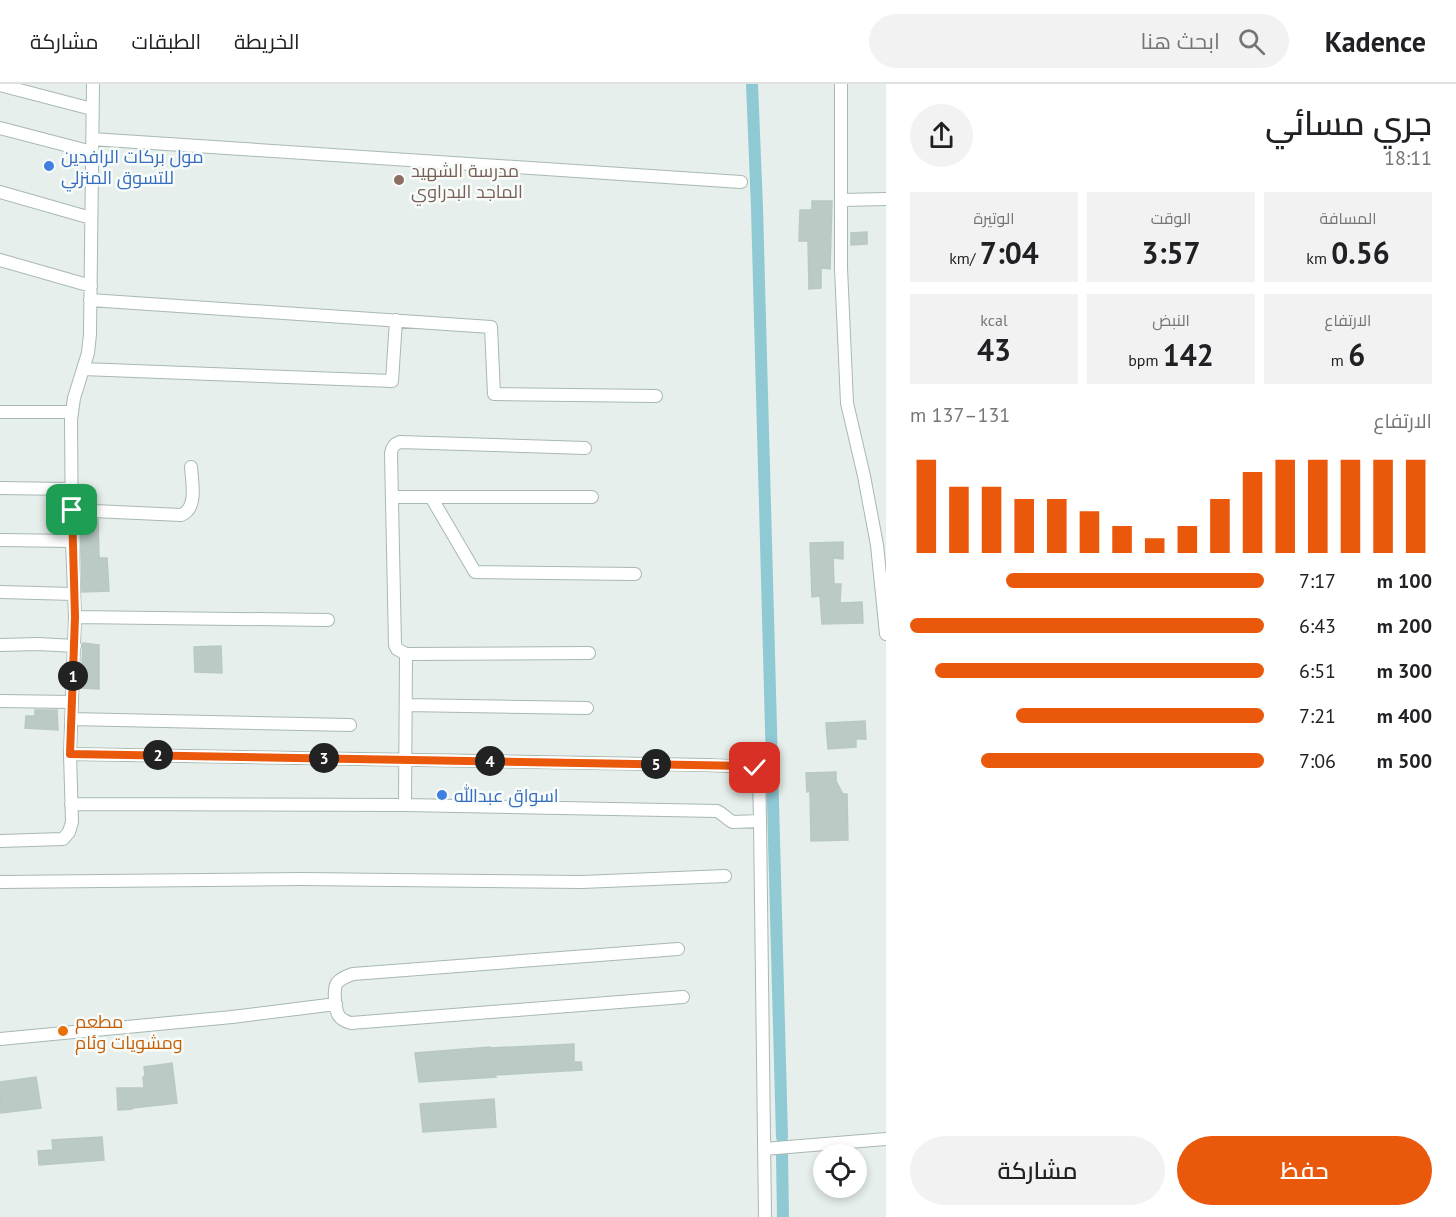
<!DOCTYPE html>
<html lang="ar">
<head>
<meta charset="utf-8">
<style>
  body { margin:0; font-family:"PT Sans",Cairo,sans-serif; background:#f2f2f2; color:#202124; direction:rtl; height:100vh; display:flex; flex-direction:column; font-size:22px; white-space:nowrap }
  * { box-sizing:border-box; margin:0 }
  p { font-size:20px; color:#757577 }
  .icon { flex:none; width:33px; height:33px; fill:none; stroke:currentColor; stroke-width:2; stroke-linecap:round; stroke-linejoin:round }
  .map { position:relative; flex:1; overflow:hidden; direction:ltr }
  .details { display:flex; flex-direction:column; background:#fff; width:570px }
  .details>* { flex:none }
  .buttons { position:absolute; left:813px; top:1060px; display:grid; gap:12px }
  .buttons a { display:grid; place-items:center; width:54px; height:54px; border-radius:50%; background:#fff; box-shadow:0 3px 9px #0003; font-size:30px }
  .pin { position:absolute; display:grid; place-items:center; width:51px; height:51px; color:#fff; margin:-26px; border-radius:12px; box-shadow:0 3px 9px #0006 }
  .km { position:absolute; width:30px; height:30px; margin:-15px; border-radius:50%; background:#222; color:#fff; font-size:16px; line-height:30px; text-align:center }
  .round { display:grid; place-items:center; flex:none; width:63px; height:63px; border-radius:32px; background:#f2f2f2 }
  .overview { display:flex; align-items:center; justify-content:space-between; height:102px; padding:0 24px }
  h1 { font-size:33px; font-weight:600; line-height:45px }
  .metrics { display:grid; grid-template-columns:repeat(3,1fr); gap:9px; height:102px; padding:6px 24px }
  .metrics div { display:grid; align-content:center; border-radius:0px; background:#f2f2f2; text-align:center }
  .metrics b { font-size:30px; font-weight:600 }
  .metrics small { font-size:16px; font-weight:400 }
  .metrics p { font-size:16px }
  .chart { height:168px; padding:12px 24px }
  .chart p { display:flex; justify-content:space-between }
  .chart svg { width:100%; height:108px; margin-top:6px; stroke:#ea580c; stroke-width:6 }
  .action { display:flex; gap:12px; margin-top:auto; padding:12px 24px }
  .action a { flex:1; height:69px; border-radius:36px; background:#ea580c; color:#fff; font-size:24px; font-weight:600; line-height:69px; text-align:center }
  .action a+a { background:#f2f2f2; color:#202124 }
  ul { padding:0 24px; list-style:none; font-size:20px }
  li { display:grid; grid-template-columns:96px 72px 1fr; align-items:center; height:45px }
  li i { height:15px; border-radius:8px; background:#ea580c }
  header { display:flex; align-items:center; gap:36px; box-sizing:border-box; height:84px; padding:0 30px; background:#fff; border-bottom:2px solid #e0e0e0 }
  header strong { font-size:28px }
  nav { display:flex; gap:33px; margin-inline-start:auto; font-size:21px }
  .search { width:420px; height:54px; background:#f2f2f2; display:flex; align-items:center; gap:15px; box-sizing:border-box; padding:0 21px; border-radius:33px; color:#757577; font-size:22px }
  main { display:flex; flex:1; min-height:0 }
  .map>svg:first-child { display:block }
  .lines { fill:none; stroke-linecap:round; stroke-linejoin:round }
  .canal { stroke:#8ec9d4; stroke-width:12 }
  .building { fill:#bbcac4; stroke:#b8c9c2; stroke-width:1.5 }
  .street-casing { stroke:#a8b8b2; stroke-width:14 }
  .street { stroke:#fff; stroke-width:12 }
  .route-casing { stroke:#fff; stroke-width:12 }
  .route { stroke:#ea580c; stroke-width:8 }
  .shop-dot { fill:#3f7fe0; stroke:#f7fbf9; stroke-width:2 }
  .education-dot { fill:#8d6e63; stroke:#f7fbf9; stroke-width:2 }
  .food-dot { fill:#e8710a; stroke:#f7fbf9; stroke-width:2 }
  .labels { text-anchor:middle; dominant-baseline:central; stroke-width:5; stroke-linejoin:round; paint-order:stroke }
  .shop-label { font-size:18px; fill:#366cbe; stroke:#f7fbf9; text-anchor:start }
  .education-label { font-size:18px; fill:#785e54; stroke:#f7fbf9; text-anchor:start }
  .food-label { font-size:18px; fill:#c56008; stroke:#f7fbf9; text-anchor:start }
</style>
</head>
<body>
<header>
<strong>Kadence</strong>
<div class="search"><svg class="icon" aria-label="search" viewBox="0 0 24 24"><circle cx="10" cy="10" r="6"/><path d="M15 15l6 6"/></svg>ابحث هنا</div>
<nav><a>الخريطة</a><a>الطبقات</a><a>مشاركة</a></nav>
</header>
<main>
<section class="details">
<div class="overview"><div><h1>جري مسائي</h1><p>18:11</p></div><a class="round"><svg class="icon" aria-label="share" viewBox="0 0 24 24"><path d="M12 15V3M7 8l5-5 5 5M5 13v7h14v-7"/></svg></a></div>
<div class="metrics">
<div><p>المسافة</p><b>0.56<small> km</small></b></div>
<div><p>الوقت</p><b>3:57</b></div>
<div><p>الوتيرة</p><b>7:04<small> /km</small></b></div>
</div>
<div class="metrics">
<div><p>الارتفاع</p><b>6<small> m</small></b></div>
<div><p>النبض</p><b>142<small> bpm</small></b></div>
<div><p>kcal</p><b>43</b></div>
</div>
<div class="chart"><p><span>الارتفاع</span>131–137 m</p>
<svg viewBox="0 0 160 44" preserveAspectRatio="none"><path d="M5 44V6M15 44V17M25 44V17M35 44V22M45 44V22M55 44V27M65 44V33M75 44V38M85 44V33M95 44V22M105 44V11M115 44V6M125 44V6M135 44V6M145 44V6M155 44V6"/></svg>
</div>
<ul>
<li><b>100 m</b>7:17<i style="width:73%"></i></li>
<li><b>200 m</b>6:43<i style="width:100%"></i></li>
<li><b>300 m</b>6:51<i style="width:93%"></i></li>
<li><b>400 m</b>7:21<i style="width:70%"></i></li>
<li><b>500 m</b>7:06<i style="width:80%"></i></li>
</ul>
<div class="action"><a>حفظ</a><a>مشاركة</a></div>
</section>
<div class="map">
<svg width="886" height="1133" viewBox="0 0 886 1133">
  <rect width="100%" height="100%" fill="#e6efeb"/>
  <g class="lines">
    <path class="canal" d="M752 0 757 124 782 1053
      M782 1071 783 1133"/>
  </g>
  <path class="building" d="M812 117H832L830 185 821 184V204L809 205 808 157H799L800 126H812Z
    M867 148V160L851 161V149Z
    M80 435H98L99 474H107L109 507 82 508Z
    M843 458V475L833 474 834 500H841L840 519 862 518 863 539 822 540 820 512 812 513 810 459Z
    M83 559 99 561V605L81 604Z
    M221 562 222 589 195 588 194 563Z
    M35 626H57L58 646 25 644 26 632H35Z
    M865 637 866 655H856V663L828 665 826 639Z
    M836 688V697L843 710H847L848 756 811 757 810 707 807 708 806 689Z
    M574 960V978H581L582 986 495 991 496 993 419 998 415 969 490 963V964Z
    M172 979 177 1019 132 1024V1025L118 1026 117 1004H144L143 993 145 992 144 983Z
    M36 993 41 1024 1 1029 0 998Z
    M494 1015 496 1043 423 1048 420 1020Z
    M102 1053 104 1076 39 1081 38 1067 53 1066 52 1056Z"/>
  <g class="lines">
    <defs>
      <path id="street" d="M841 0V184L847 319 864 392 877 461 886 550
        M0 1 92 25
        M0 44 92 68
        M92 55 741 98
        M0 108 91 134
        M841 116 886 115
        M0 176 91 202
        M90 216 491 243 494 310 656 312
        M83 285 392 297 396 236
        M0 328H72
        M0 404 67 405
        M393 413H592
        M431 413 475 488 635 490
        M72 426 181 431C198 425 192 398 191 383
        M0 456 72 457
        M0 508 74 510
        M75 533 328 536
        M0 561 38 560 75 562
        M406 570 397 565 395 561 391 369C392 363 394 360 400 358L585 364
        M0 617 72 618
        M406 621 587 624
        M71 635 350 641
        M70 670 707 681 748 683 755 684 759 689 760 737 765 1133
        M71 720 405 721 717 727C724 730 727 736 733 738L760 737
        M405 721 406 570 589 569
        M0 757 63 755 69 748 72 738 70 670 75 533 72 457 71 336 74 314 88 269 90 250 93 0
        M0 798 301 795 582 798 725 792
        M678 865 353 890C347 892 341 894 337 899 333 905 335 926 339 932 342 936 347 938 351 939L683 913
        M0 955 232 933 336 920
        M764 1065 886 1055"/>
    </defs>
    <use href="#street" class="street-casing"/>
    <use href="#street" class="street"/>
  </g>
  <g class="lines">
    <defs>
      <path id="route" d="M72 426 75 533 70 670 748 682 755 684"/>
    </defs>
    <use href="#route" class="route-casing"/>
    <use href="#route" class="route"/>
  </g>
  <g class="shop-dot">
    <circle cx="49" cy="82" r="6"/>
    <circle cx="442" cy="711" r="6"/>
  </g>
  <circle class="education-dot" cx="399" cy="96" r="6"/>
  <circle class="food-dot" cx="63" cy="947" r="6"/>
  <g class="labels">
    <g class="shop-label">
      <text x="61" y="72">مول بركات الرافدين<tspan x="61" dy="21">للتسوق المنزلي</tspan></text>
      <text x="454" y="711">اسواق عبدالله</text>
    </g>
    <g class="education-label">
      <text x="411" y="86">مدرسة الشهيد<tspan x="411" dy="21">الماجد البدراوي</tspan></text>
    </g>
    <g class="food-label">
      <text x="75" y="937">مطعم<tspan x="75" dy="21">ومشويات وئام</tspan></text>
    </g>
  </g>
</svg>
<div class="buttons">
<a><svg class="icon" aria-label="locate" viewBox="0 0 24 24"><circle cx="12" cy="12" r="6"/><path d="M12 2v4M12 18v4M2 12h4M18 12h4"/></svg></a>
</div>
<div class="pin" style="left:72px;top:426px;background:#1e9e55"><svg class="icon" aria-label="arrive" viewBox="0 0 24 24"><path d="M6 21V4h12l-3 4 3 4H6"/></svg></div>
<div class="pin" style="left:755px;top:684px;background:#d93025"><svg class="icon" aria-label="check" viewBox="0 0 24 24"><path d="M5 12l5 5 9-10"/></svg></div>
<b class="km" style="left:73px;top:592px">1</b>
<b class="km" style="left:158px;top:671px">2</b>
<b class="km" style="left:324px;top:674px">3</b>
<b class="km" style="left:490px;top:677px">4</b>
<b class="km" style="left:656px;top:680px">5</b>
</div>
</main>
</body>
</html>
